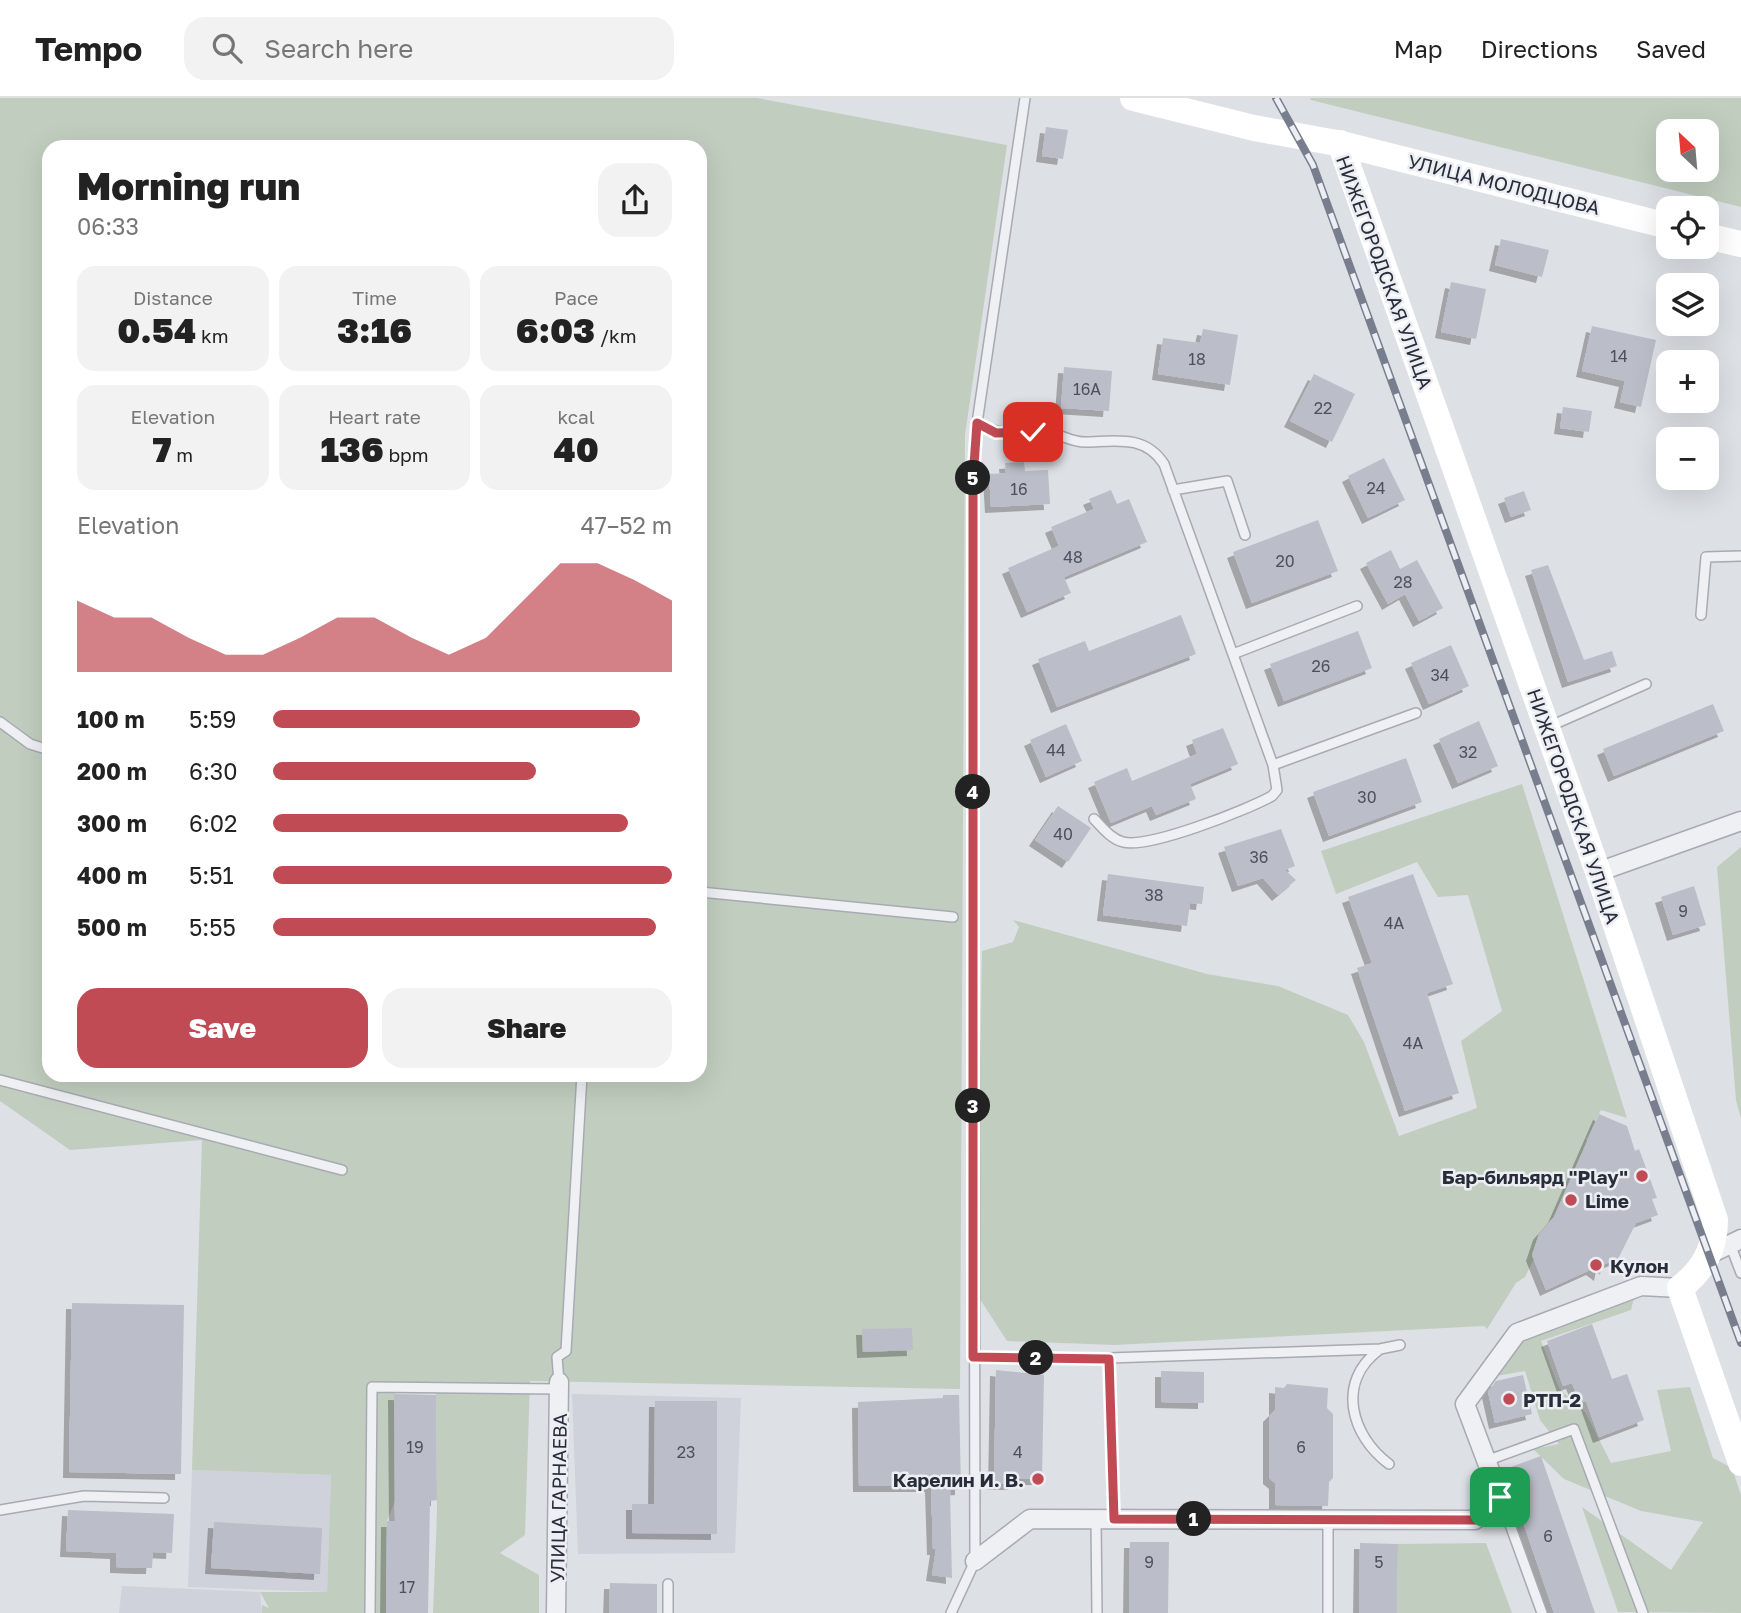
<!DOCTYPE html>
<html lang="en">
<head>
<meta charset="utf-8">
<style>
  body { margin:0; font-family:"Golos Text",sans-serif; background:#f2f2f2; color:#222; height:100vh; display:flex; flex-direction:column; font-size:26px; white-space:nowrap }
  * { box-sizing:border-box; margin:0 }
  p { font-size:23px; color:#767676 }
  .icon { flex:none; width:38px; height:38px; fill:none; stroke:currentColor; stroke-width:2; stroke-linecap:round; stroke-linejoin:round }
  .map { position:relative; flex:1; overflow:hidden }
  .side { position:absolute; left:42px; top:42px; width:665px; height:942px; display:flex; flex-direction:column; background:#fff; border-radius:21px; box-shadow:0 7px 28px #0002 }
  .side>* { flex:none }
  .needle { width:46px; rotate:334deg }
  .controls { position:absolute; left:1656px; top:21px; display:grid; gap:14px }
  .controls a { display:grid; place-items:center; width:63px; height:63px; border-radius:14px; background:#fff; box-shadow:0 7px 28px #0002; font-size:35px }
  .pin { position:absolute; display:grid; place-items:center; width:60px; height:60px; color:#fff; margin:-30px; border-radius:14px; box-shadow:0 4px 10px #0006 }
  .km { position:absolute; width:35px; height:35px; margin:-18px; border-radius:50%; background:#222; color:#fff; font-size:19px; line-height:35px; text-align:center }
  .round { display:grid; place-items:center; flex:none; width:74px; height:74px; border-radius:21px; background:#f2f2f2 }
  .summary { display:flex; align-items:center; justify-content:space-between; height:119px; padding:0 35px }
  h1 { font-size:38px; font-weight:800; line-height:52px }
  .stats { display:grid; grid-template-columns:repeat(3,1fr); gap:10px; height:119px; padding:7px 35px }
  .stats div { display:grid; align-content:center; border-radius:18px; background:#f2f2f2; text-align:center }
  .stats b { font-size:35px; font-weight:800 }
  .stats small { font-size:19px; font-weight:400 }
  .stats p { font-size:19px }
  .chart { height:196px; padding:14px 35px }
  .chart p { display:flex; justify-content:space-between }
  .chart svg { width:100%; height:126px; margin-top:7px; fill:#c14b54; opacity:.7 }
  .action { display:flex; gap:14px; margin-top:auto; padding:14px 35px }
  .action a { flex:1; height:80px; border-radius:21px; background:#c14b54; color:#fff; font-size:28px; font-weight:800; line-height:80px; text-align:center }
  .action a+a { background:#f2f2f2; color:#222 }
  ul { padding:0 35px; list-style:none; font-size:23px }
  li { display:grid; grid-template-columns:112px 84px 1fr; align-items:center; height:52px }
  li i { height:18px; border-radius:9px; background:#c14b54 }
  header { display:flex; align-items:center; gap:42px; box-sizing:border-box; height:98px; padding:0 35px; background:#fff; border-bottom:2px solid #e0e0e0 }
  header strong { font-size:33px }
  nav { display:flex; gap:38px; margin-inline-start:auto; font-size:24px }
  .search { width:490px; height:63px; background:#f2f2f2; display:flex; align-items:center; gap:18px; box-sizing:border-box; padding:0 24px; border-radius:21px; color:#767676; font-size:26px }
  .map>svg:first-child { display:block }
  .built { fill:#cfd2da }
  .green { fill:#c1cebf; fill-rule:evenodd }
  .building { fill:#bbbec8; filter:url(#shadow) }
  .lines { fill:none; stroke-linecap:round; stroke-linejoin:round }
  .lane-casing { stroke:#a7aab2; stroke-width:12 }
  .street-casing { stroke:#a7aab2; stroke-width:21 }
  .lane { stroke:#eff0f4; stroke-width:9 }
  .street { stroke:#eff0f4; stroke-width:18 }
  .secondary { stroke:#fff; stroke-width:26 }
  .rail-casing { stroke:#787e8d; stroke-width:8 }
  .rail { stroke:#eceef3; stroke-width:5; stroke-dasharray:16; stroke-linecap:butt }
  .route-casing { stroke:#fff; stroke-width:14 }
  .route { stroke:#c14b54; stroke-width:9 }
  .poi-dot { fill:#c14b54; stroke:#eceef3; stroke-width:2.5 }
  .labels { text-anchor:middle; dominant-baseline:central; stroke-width:5; stroke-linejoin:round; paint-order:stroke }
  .number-label { font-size:16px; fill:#4d515e }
  .street-label { font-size:19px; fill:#282d3a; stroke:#eceef3 }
  .poi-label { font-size:19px; font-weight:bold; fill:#282d3a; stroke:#eceef3; text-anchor:start }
</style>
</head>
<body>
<header>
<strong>Tempo</strong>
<div class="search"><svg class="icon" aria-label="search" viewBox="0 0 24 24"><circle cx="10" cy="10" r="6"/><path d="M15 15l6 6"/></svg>Search here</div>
<nav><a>Map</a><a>Directions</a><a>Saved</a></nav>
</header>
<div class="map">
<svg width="1741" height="1515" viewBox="0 0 1741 1515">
  <defs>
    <filter id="shadow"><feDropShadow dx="-6" dy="6" stdDeviation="0" flood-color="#0004"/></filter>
  </defs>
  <rect width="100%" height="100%" fill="#dde0e5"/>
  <path class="built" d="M572 1296 741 1300 735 1455 578 1456Z
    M192 1372 331 1377 327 1494 188 1489Z
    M122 1488 260 1494 262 1515H119Z"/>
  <path class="green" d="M0 0H757L1007 47 965 337 960 1291 530 1283 525 1437 500 1455 539 1477V1515H433L437 1414 436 1295H395V1403L387 1423 386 1515H262V1507L269 1510 260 1494H327L331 1377 192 1372 202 1042 70 1052 0 1003ZM49 49H700V976H49Z
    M1310 0H1741V109L1311 2ZM1668 33H1706V72H1668Z
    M1522 686 1627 1020 1601 1012 1586 1042 1591 1045 1525 1179 1516 1185 1487 1231 1484 1228 1114 1247 1007 1243 976 1195 982 853 1013 844 1019 829 1013 822 1207 876 1278 888 1348 917 1364 944 1399 1038 1477 1010 1461 943 1502 913 1468 797 1438 799 1417 764 1336 796 1321 753Z
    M1741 749V1021L1736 1002 1717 769Z
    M1635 1196 1631 1212 1541 1243 1559 1290 1585 1314 1611 1365 1671 1353 1657 1292 1690 1289 1713 1360 1732 1370 1741 1397V1515L1618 1514 1582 1409 1671 1472 1703 1424 1641 1413 1564 1381 1533 1351 1559 1346 1540 1322 1525 1273 1496 1278 1522 1242Z
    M1486 1445 1512 1515H1397L1398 1446Z"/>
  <path class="building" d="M1046 29 1068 32 1063 61 1042 58Z
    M1501 141 1549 152 1542 179 1495 167Z
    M1451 184 1486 191 1476 241 1441 234Z
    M1592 228 1656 242 1641 309 1620 304 1625 283 1582 273Z
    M1203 231 1238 237 1230 287 1158 276 1163 240 1200 245Z
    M1064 269 1112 273 1109 313 1061 310Z
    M1314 276 1355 296 1332 344 1290 323Z
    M1563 309 1592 313 1589 334 1560 330Z
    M1384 360 1405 402 1368 420 1348 378Z
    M1024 364 1025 373 1048 372 1050 406 991 409 989 376 1006 375 1005 365Z
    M1111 392 1117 406 1129 401 1147 444 1064 479 1071 495 1027 514 1008 470 1059 448 1051 429 1094 411 1089 401Z
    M1524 393 1531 412 1511 419 1504 400Z
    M1318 422 1338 473 1252 505 1233 454Z
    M1391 452 1400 471 1417 462 1443 510 1419 523 1405 496 1388 506 1366 465Z
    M1548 467 1584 562 1612 553 1617 568 1568 584 1531 472Z
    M1181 517 1196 556 1057 609 1038 561 1085 543 1089 553Z
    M1358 533 1372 570 1284 603 1270 566Z
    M1451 547 1469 588 1429 606 1411 565Z
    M1713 606 1724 633 1614 678 1603 651Z
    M1479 623 1498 668 1458 685 1439 641Z
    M1066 626 1082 663 1046 679 1030 642Z
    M1223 630 1238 666 1190 686 1196 701 1156 717 1152 708 1111 725 1094 684 1127 670 1132 683 1197 656 1192 642Z
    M1406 660 1422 704 1329 738 1313 694Z
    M1058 708 1091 730 1068 764 1035 742Z
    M1281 731 1295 768 1285 772 1296 782 1278 797 1263 780 1238 788 1224 749Z
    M1108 776 1204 789 1202 806 1190 805 1187 828 1103 817Z
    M1413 776 1453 886 1427 895 1459 995 1405 1013 1357 870 1372 865 1348 799Z
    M1694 788 1706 827 1673 837 1661 799Z
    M1599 1016 1627 1028 1635 1053 1639 1051 1657 1100 1652 1101 1658 1117 1636 1125 1618 1161 1602 1167 1600 1177 1592 1171 1546 1192 1532 1157 1539 1136 1554 1119Z
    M72 1205 184 1207 181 1376 69 1374Z
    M1592 1226 1612 1281 1627 1276 1644 1322 1599 1339 1586 1303 1580 1305 1572 1285 1563 1288 1547 1243Z
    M912 1230 913 1252 863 1254 862 1231Z
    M996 1272 1044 1277 1042 1381H1014V1386H994Z
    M1161 1273 1204 1274V1305L1161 1304Z
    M1523 1277 1532 1316 1495 1325 1488 1294 1496 1283Z
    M1287 1286 1328 1290 1327 1310 1333 1316V1380L1329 1384 1328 1408 1275 1407V1385L1269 1380V1318L1275 1312V1289L1284 1290Z
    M394 1296 436 1297 437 1402 430 1403 428 1515H386L387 1423H395Z
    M943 1297H959L961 1391 950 1392 952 1480 932 1477 936 1451H933L931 1388H859L858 1304 943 1300Z
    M655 1303H717V1436L632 1435V1406H654Z
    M1541 1358 1595 1515H1554L1505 1371Z
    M68 1412 174 1416 172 1455 153 1454 152 1470H141L116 1469V1455L66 1453Z
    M214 1424 322 1430 320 1476 211 1470Z
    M1130 1444H1169L1168 1515H1129Z
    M1360 1445 1398 1446 1397 1515H1359Z
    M610 1485 657 1486V1515H609Z"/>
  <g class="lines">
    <defs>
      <path id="lane" d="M977 325C1000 340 1024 332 1050 335 1063 337 1073 345 1087 344 1117 343 1145 337 1164 366L1273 667 1277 692 1272 698C1247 712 1148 751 1123 744 1111 741 1103 730 1094 721
        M1173 392 1227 383 1245 437
        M1701 517 1706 459 1741 458
        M1233 556 1357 508
        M0 624 30 646 49 652
        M1548 629 1646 586
        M1273 667 1416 615
        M700 794 953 819
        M0 982 342 1072
        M1730 1146 1741 1175
        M1379 1252C1336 1284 1351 1338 1389 1366
        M973 1260H1109
        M559 1284 557 1259 566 1253 582 976
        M1486 1363 1574 1331 1643 1515
        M1500 1399 1542 1515
        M0 1412 84 1398 164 1400
        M1096 1421 1097 1515
        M1114 1421 1109 1260 1380 1251 1400 1247
        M668 1486V1515
        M370 1515 372 1289 559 1291
        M951 1515 975 1463 973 381 977 325 1025 0
        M1328 1515V1421"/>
      <path id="street" d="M1598 774 1741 723
        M1710 1156 1741 1141
        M975 1463 1030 1421 1475 1422 1500 1399 1465 1306 1517 1235 1641 1188 1680 1190
        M556 1515 559 1284"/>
    </defs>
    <use href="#lane" class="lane-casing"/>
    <use href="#street" class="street-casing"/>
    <use href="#lane" class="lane"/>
    <use href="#street" class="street"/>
    <path class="secondary" d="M1133 0 1254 30 1342 46 1668 128
      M1340 45 1598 774 1715 1122C1715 1152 1703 1172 1680 1190L1741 1365
      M1706 138 1741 146"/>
    <defs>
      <path id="rail" d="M1276 0 1313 67 1741 1245"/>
    </defs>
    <use href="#rail" class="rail-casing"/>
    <use href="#rail" class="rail"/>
  </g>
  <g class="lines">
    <defs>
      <path id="route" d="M1033 334 996 335 977 325 973 381V1259L1109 1261 1114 1421 1475 1422 1500 1399"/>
    </defs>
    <use href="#route" class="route-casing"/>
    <use href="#route" class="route"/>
  </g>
  <g class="poi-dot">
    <circle cx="1642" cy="1078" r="7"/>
    <circle cx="1571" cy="1102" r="7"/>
    <circle cx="1596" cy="1167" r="7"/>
    <circle cx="1509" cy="1301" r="7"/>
    <circle cx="1038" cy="1381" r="7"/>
  </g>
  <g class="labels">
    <g class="number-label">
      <text x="1619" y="258">14</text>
      <text x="1197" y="261">18</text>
      <text x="1087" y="291">16А</text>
      <text x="1323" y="310">22</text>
      <text x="1376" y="390">24</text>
      <text x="1019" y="391">16</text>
      <text x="1073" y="459">48</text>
      <text x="1285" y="463">20</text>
      <text x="1403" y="484">28</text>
      <text x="1321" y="568">26</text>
      <text x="1440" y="577">34</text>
      <text x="1056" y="652">44</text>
      <text x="1468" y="654">32</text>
      <text x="1367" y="699">30</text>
      <text x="1063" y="736">40</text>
      <text x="1259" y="759">36</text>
      <text x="1154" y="797">38</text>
      <text x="1683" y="813">9</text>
      <text x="1394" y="825">4А</text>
      <text x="1413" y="945">4А</text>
      <text x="415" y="1349">19</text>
      <text x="1301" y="1349">6</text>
      <text x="686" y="1354">23</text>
      <text x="1018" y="1354">4</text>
      <text x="1548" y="1438">6</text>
      <text x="1149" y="1464">9</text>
      <text x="1379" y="1464">5</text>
      <text x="407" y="1489">17</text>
    </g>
    <g class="street-label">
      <text transform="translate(1504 86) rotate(14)">УЛИЦА МОЛОДЦОВА</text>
      <text transform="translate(1385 174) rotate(70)">НИЖЕГОРОДСКАЯ УЛИЦА</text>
      <text transform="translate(1574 708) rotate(71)">НИЖЕГОРОДСКАЯ УЛИЦА</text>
      <text transform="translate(558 1400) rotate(-89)">УЛИЦА ГАРНАЕВА</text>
    </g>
    <g class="poi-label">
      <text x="1628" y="1078" text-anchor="end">Бар-бильярд "Play"</text>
      <text x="1585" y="1102">Lime</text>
      <text x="1610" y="1167">Кулон</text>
      <text x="1523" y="1301">РТП-2</text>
      <text x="1024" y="1381" text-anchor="end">Карелин И. В.</text>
    </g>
  </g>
</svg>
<div class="controls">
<a><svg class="needle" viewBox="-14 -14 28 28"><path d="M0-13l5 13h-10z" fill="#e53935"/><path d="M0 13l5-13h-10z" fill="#767676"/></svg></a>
<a><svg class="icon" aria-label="locate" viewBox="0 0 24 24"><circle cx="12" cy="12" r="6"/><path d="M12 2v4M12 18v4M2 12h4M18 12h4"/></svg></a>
<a><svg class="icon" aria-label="layers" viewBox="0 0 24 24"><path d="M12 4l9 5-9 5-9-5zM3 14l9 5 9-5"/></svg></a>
<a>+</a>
<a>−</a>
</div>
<div class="pin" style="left:1500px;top:1399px;background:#1e9e55"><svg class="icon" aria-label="arrive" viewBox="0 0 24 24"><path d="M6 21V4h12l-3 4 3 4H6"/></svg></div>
<div class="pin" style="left:1033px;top:334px;background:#d93025"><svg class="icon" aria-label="check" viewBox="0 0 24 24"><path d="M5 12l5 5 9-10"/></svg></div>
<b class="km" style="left:1194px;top:1421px">1</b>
<b class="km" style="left:1036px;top:1260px">2</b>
<b class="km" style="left:973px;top:1008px">3</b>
<b class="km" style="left:973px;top:694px">4</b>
<b class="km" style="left:973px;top:380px">5</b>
<section class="side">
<div class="summary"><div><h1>Morning run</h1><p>06:33</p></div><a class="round"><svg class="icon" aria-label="share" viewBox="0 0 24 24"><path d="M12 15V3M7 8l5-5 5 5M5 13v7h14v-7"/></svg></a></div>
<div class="stats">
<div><p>Distance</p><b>0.54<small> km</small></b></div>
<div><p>Time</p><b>3:16</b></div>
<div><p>Pace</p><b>6:03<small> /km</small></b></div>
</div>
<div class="stats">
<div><p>Elevation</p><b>7<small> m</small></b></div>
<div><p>Heart rate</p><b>136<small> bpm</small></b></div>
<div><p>kcal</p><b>40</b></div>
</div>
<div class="chart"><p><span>Elevation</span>47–52 m</p>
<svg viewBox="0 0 160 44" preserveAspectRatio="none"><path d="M0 44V19L10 25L20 25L30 32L40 38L50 38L60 32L70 25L80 25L90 32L100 38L110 32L120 19L130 6L140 6L150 12L160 19V44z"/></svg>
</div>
<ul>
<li><b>100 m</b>5:59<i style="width:92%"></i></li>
<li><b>200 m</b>6:30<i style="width:66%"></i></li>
<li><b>300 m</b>6:02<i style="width:89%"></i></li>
<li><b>400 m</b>5:51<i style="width:100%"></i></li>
<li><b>500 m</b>5:55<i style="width:96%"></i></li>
</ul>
<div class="action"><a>Save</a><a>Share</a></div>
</section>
</div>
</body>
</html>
